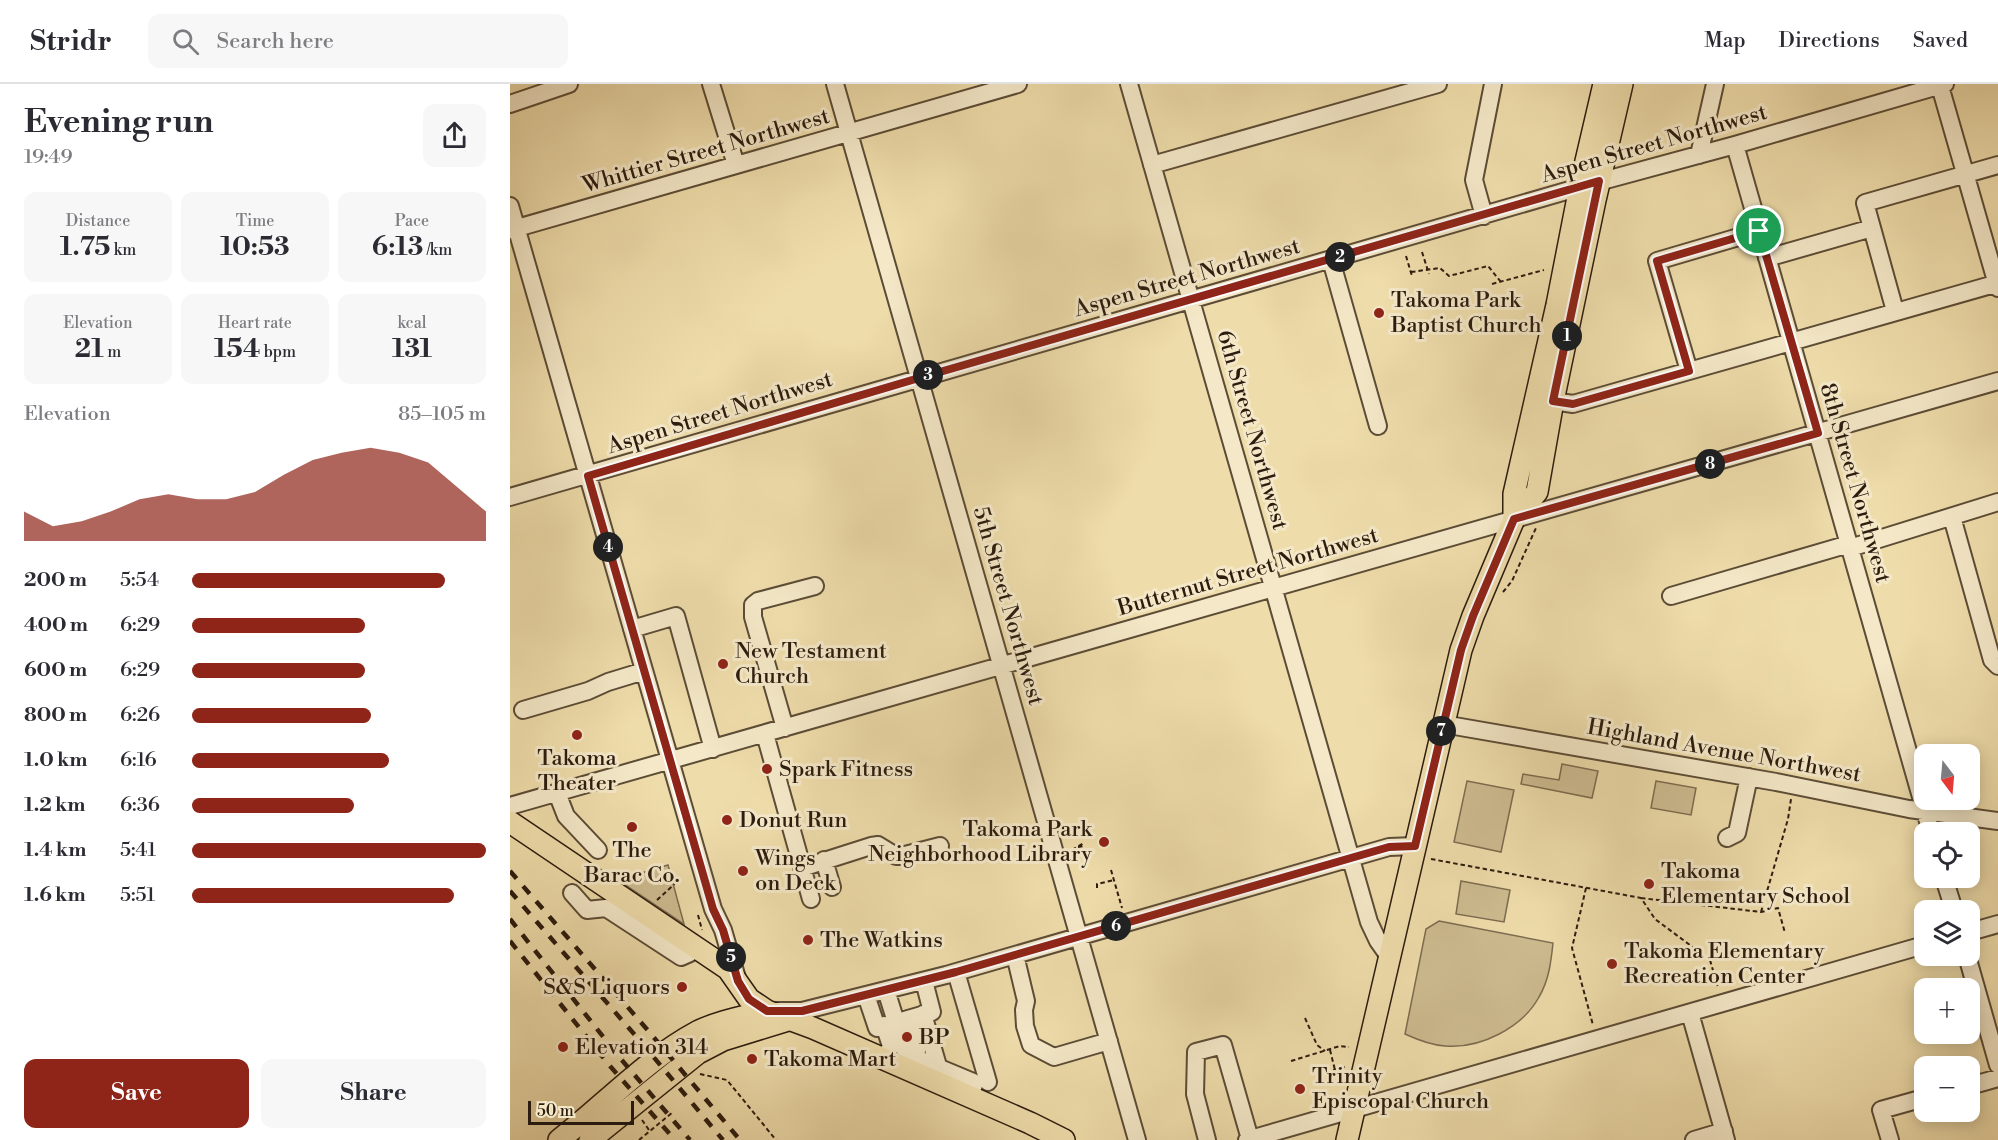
<!DOCTYPE html>
<html lang="en">
<head>
<meta charset="utf-8">
<style>
  body { margin:0; font-family:"Libre Bodoni",serif; background:#f7f7f7; color:#2b2b33; height:100vh; display:flex; flex-direction:column; font-size:22px; white-space:nowrap }
  * { box-sizing:border-box; margin:0 }
  p { font-size:20px; color:#7c7c81 }
  .icon { flex:none; width:33px; height:33px; fill:none; stroke:currentColor; stroke-width:2; stroke-linecap:round; stroke-linejoin:round }
  .map { position:relative; flex:1; overflow:hidden }
  .side { display:flex; flex-direction:column; background:#fff; width:510px }
  .side>* { flex:none }
  .needle { width:39px; rotate:164deg }
  .controls { position:absolute; left:1404px; top:660px; display:grid; gap:12px }
  .controls a { display:grid; place-items:center; width:66px; height:66px; border-radius:12px; background:#fff; box-shadow:0 3px 15px #0003; font-size:30px }
  .scale { position:absolute; left:18px; bottom:15px; width:106px; box-sizing:border-box; padding-left:6px; border:3px solid #2c1c0f; border-top:0; font-size:16px; line-height:21px; white-space:nowrap; color:#2c1c0f; -webkit-text-stroke:4px #f4e8c8; paint-order:stroke }
  .pin { position:absolute; display:grid; place-items:center; width:51px; height:51px; color:#fff; margin:-26px; border:3px solid #fff; border-radius:50%; box-shadow:0 2px 6px #0007 }
  .km { position:absolute; width:30px; height:30px; margin:-15px; border-radius:50%; background:#222; color:#fff; font-size:16px; line-height:30px; text-align:center }
  .round { display:grid; place-items:center; flex:none; width:63px; height:63px; border-radius:12px; background:#f7f7f7 }
  .head { display:flex; align-items:center; justify-content:space-between; height:102px; padding:0 24px }
  h1 { font-size:33px; font-weight:700; line-height:45px }
  .stats { display:grid; grid-template-columns:repeat(3,1fr); gap:9px; height:102px; padding:6px 24px }
  .stats div { display:grid; align-content:center; border-radius:12px; background:#f7f7f7; text-align:center }
  .stats b { font-size:26px; font-weight:700 }
  .stats small { font-size:16px; font-weight:400 }
  .stats p { font-size:16px }
  .chart { height:168px; padding:12px 24px }
  .chart p { display:flex; justify-content:space-between }
  .chart svg { width:100%; height:108px; margin-top:6px; fill:#8f2418; opacity:.7 }
  .primary-button { display:flex; gap:12px; margin-top:auto; padding:12px 24px }
  .primary-button a { flex:1; height:69px; border-radius:12px; background:#8f2418; color:#fff; font-size:24px; font-weight:700; line-height:69px; text-align:center }
  .primary-button a+a { background:#f7f7f7; color:#2b2b33 }
  ul { padding:0 24px; list-style:none; font-size:20px }
  li { display:grid; grid-template-columns:96px 72px 1fr; align-items:center; height:45px }
  li i { height:15px; border-radius:8px; background:#8f2418 }
  header { display:flex; align-items:center; gap:36px; box-sizing:border-box; height:84px; padding:0 30px; background:#fff; border-bottom:2px solid #e1e1e2 }
  header strong { font-size:28px }
  nav { display:flex; gap:33px; margin-inline-start:auto; font-size:21px }
  .search { width:420px; height:54px; background:#f7f7f7; display:flex; align-items:center; gap:15px; box-sizing:border-box; padding:0 21px; border-radius:12px; color:#7c7c81; font-size:22px }
  main { display:flex; flex:1; min-height:0 }
  .map>svg:first-child { display:block }
  .green { fill:#cdbb90; stroke:#7c6c50; stroke-width:1.5 }
  .lines { fill:none; stroke-linecap:round; stroke-linejoin:round }
  .minor-casing { stroke:#5c4c36; stroke-width:20 }
  .major-casing { stroke:#2c1c0f; stroke-width:24 }
  .path { stroke:#2c1c0f; stroke-width:2; stroke-dasharray:4.5 3; stroke-linecap:butt }
  .minor { stroke:#f4e8c8; stroke-width:16 }
  .major { stroke:#eedcaa; stroke-width:21 }
  .rail { stroke:#2c1c0f; stroke-width:4.5; stroke-dasharray:10 10; stroke-linecap:butt }
  .route-casing { stroke:#fff; stroke-width:12 }
  .route { stroke:#8f2418; stroke-width:8 }
  .poi-dot { fill:#8f2418; stroke:#f4e8c8; stroke-width:2 }
  .labels { text-anchor:middle; dominant-baseline:central; stroke-width:6; stroke-linejoin:round; paint-order:stroke }
  .street-label { font-size:22px; fill:#2c1c0f; stroke:#f4e8c8 }
  .poi-label { font-size:22px; fill:#2c1c0f; stroke:#f4e8c8; text-anchor:start }
</style>
</head>
<body>
<header>
<strong>Stridr</strong>
<div class="search"><svg class="icon" aria-label="search" viewBox="0 0 24 24"><circle cx="10" cy="10" r="6"/><path d="M15 15l6 6"/></svg>Search here</div>
<nav><a>Map</a><a>Directions</a><a>Saved</a></nav>
</header>
<main>
<section class="side">
<div class="head"><div><h1>Evening run</h1><p>19:49</p></div><a class="round"><svg class="icon" aria-label="share" viewBox="0 0 24 24"><path d="M12 15V3M7 8l5-5 5 5M5 13v7h14v-7"/></svg></a></div>
<div class="stats">
<div><p>Distance</p><b>1.75<small> km</small></b></div>
<div><p>Time</p><b>10:53</b></div>
<div><p>Pace</p><b>6:13<small> /km</small></b></div>
</div>
<div class="stats">
<div><p>Elevation</p><b>21<small> m</small></b></div>
<div><p>Heart rate</p><b>154<small> bpm</small></b></div>
<div><p>kcal</p><b>131</b></div>
</div>
<div class="chart"><p><span>Elevation</span>85–105 m</p>
<svg viewBox="0 0 160 44" preserveAspectRatio="none"><path d="M0 44V32L10 38L20 36L30 32L40 27L50 25L60 27L70 27L80 24L90 17L100 11L110 8L120 6L130 8L140 12L150 22L160 32V44z"/></svg>
</div>
<ul>
<li><b>200 m</b>5:54<i style="width:86%"></i></li>
<li><b>400 m</b>6:29<i style="width:59%"></i></li>
<li><b>600 m</b>6:29<i style="width:59%"></i></li>
<li><b>800 m</b>6:26<i style="width:61%"></i></li>
<li><b>1.0 km</b>6:16<i style="width:67%"></i></li>
<li><b>1.2 km</b>6:36<i style="width:55%"></i></li>
<li><b>1.4 km</b>5:41<i style="width:100%"></i></li>
<li><b>1.6 km</b>5:51<i style="width:89%"></i></li>
</ul>
<div class="primary-button"><a>Save</a><a>Share</a></div>
</section>
<div class="map">
<svg width="1488" height="1056" viewBox="0 0 1488 1056">
  <rect width="100%" height="100%" fill="#eedcaa"/>
  <filter id="stains"><feTurbulence type="fractalNoise" baseFrequency=".00333" numOctaves="4"/><feColorMatrix values="0 0 0 0 .2 0 0 0 0 .09 0 0 0 0 .02 0 0 0 .5 -.17"/></filter>
  <radialGradient id="worn" r=".72"><stop offset=".6" stop-color="#630" stop-opacity="0"/><stop offset="1" stop-color="#630" stop-opacity=".3"/></radialGradient>
  <path class="green" d="M1052 680 1088 687 1082 714 1011 700 1013 690 1049 696Z
    M957 697 1004 706 991 768 944 758Z
    M1146 697 1186 704 1181 731 1141 724Z
    M158 781 174 840 108 796Z
    M951 797 1000 806 994 838 946 830Z
    M929 837 1043 859C1041 878 1039 896 1029 913 1012 944 970 965 935 962 921 961 908 956 895 950L916 845Z"/>
  <g class="lines">
    <defs>
      <path id="minor" d="M201 0 226 81
        M325 0 627 1056
        M619 0 859 838 868 857 880 874
        M1430 2 1488 204
        M0 20 59 0
        M1225 61 1421 748
        M1189 71 1205 0
        M642 81 928 0
        M0 122 203 825 213 846 227 894
        M974 132 964 96 983 0
        M1362 144 1355 119 1488 81
        M0 146 508 0
        M1257 174 1362 144 1385 227
        M821 176 868 342
        M1179 287 1147 177 1249 147
        M1043 317 1063 320 1488 199
        M0 413 1070 103 1225 61 1435 0
        M1442 433 1482 576 1488 582
        M1340 464 1488 418
        M1161 512 1339 460
        M122 545 166 532 203 665
        M13 626 78 607 98 598 134 587
        M933 640 1266 698 1399 725 1488 737
        M275 644 243 533V521L248 517 305 502
        M255 650 301 815
        M47 709 56 732 88 766
        M0 722 1488 297
        M1217 754 1227 749 1239 693
        M314 776 322 803
        M292 784 361 762 368 761 386 772H391L430 762
        M1434 794 1444 826
        M62 809 77 826 96 824 171 873 180 869 183 861
        M1460 848 1488 840
        M505 871 516 917 514 926 515 942 521 961 544 973 599 957
        M1457 872 1488 981
        M446 888 478 998
        M376 906 396 970 463 998 464 1001 459 1013
        M356 911 367 944 422 928 414 897
        M264 927H292L436 891 879 763 905 762
        M1180 929 1216 1056
        M413 930 428 982 425 990
        M398 935 407 967 401 982
        M374 976 381 962 374 941
        M1460 1002 1488 994
        M697 1056 685 1010 686 968 713 961 740 1055
        M737 1056 1414 861
        M1184 1056 1214 1047
        M1380 1056 1371 1026 1414 1014"/>
      <path id="major" d="M1004 435V410L1047 221 1070 103 1094 0
        M0 738 218 885 239 915 257 927 303 944 520 1039 554 1056
        M49 1056C93 1022 138 974 187 948 209 937 233 933 257 927
        M80 1056 188 969 213 956 278 936
        M837 1056 951 566 963 532 1004 435 1027 408 1043 317 1085 116 1112 0"/>
    </defs>
    <use href="#minor" class="minor-casing"/>
    <use href="#major" class="major-casing"/>
    <path class="path" d="M912 168 919 190
      M896 172 902 192
      M901 188 930 184 939 192 978 182 991 198
      M982 200 1034 186
      M993 508 1002 497 1026 444
      M568 763 575 762
      M562 766 574 759
      M921 775 1131 814 1145 835 1200 876 1208 904
      M601 786 612 824
      M587 804V800L604 796
      M1076 804 1062 864 1083 941
      M1131 814 1251 828 1268 824 1275 849
      M147 816 169 796
      M1251 828 1278 735 1281 715
      M188 831 192 846
      M795 934 807 961 815 967
      M820 966 825 986
      M781 977 830 962 839 963
      M816 988 835 983
      M190 990 217 996 266 1056
      M132 1036 139 1046
      M129 1056 163 1028"/>
    <use href="#minor" class="minor"/>
    <use href="#major" class="major"/>
    <path class="rail" d="M0 787 141 950 230 1056
      M0 807 131 958 213 1056
      M0 835 110 974 180 1056
      M0 857 100 982 165 1056"/>
  </g>
  <g class="lines">
    <defs>
      <path id="route" d="M1089 97 1043 317 1063 320 1179 287 1147 177 1249 147 1308 349 1004 435 963 532 951 566 905 762 879 763 446 888 292 927H257L239 915 228 897 213 846 203 825 78 392 409 294Z"/>
    </defs>
    <use href="#route" class="route-casing"/>
    <use href="#route" class="route"/>
  </g>
  <g class="poi-dot">
    <circle cx="869" cy="229" r="6"/>
    <circle cx="213" cy="580" r="6"/>
    <circle cx="67" cy="651" r="6"/>
    <circle cx="257" cy="685" r="6"/>
    <circle cx="217" cy="736" r="6"/>
    <circle cx="122" cy="743" r="6"/>
    <circle cx="594" cy="758" r="6"/>
    <circle cx="233" cy="787" r="6"/>
    <circle cx="1139" cy="800" r="6"/>
    <circle cx="298" cy="856" r="6"/>
    <circle cx="1102" cy="880" r="6"/>
    <circle cx="172" cy="903" r="6"/>
    <circle cx="397" cy="953" r="6"/>
    <circle cx="53" cy="963" r="6"/>
    <circle cx="242" cy="975" r="6"/>
    <circle cx="790" cy="1005" r="6"/>
  </g>
  <g class="labels">
    <g class="street-label">
      <text transform="translate(1144 60) rotate(-16)">Aspen Street Northwest</text>
      <text transform="translate(196 67) rotate(-16)">Whittier Street Northwest</text>
      <text transform="translate(677 194) rotate(-16)">Aspen Street Northwest</text>
      <text transform="translate(210 329) rotate(-17)">Aspen Street Northwest</text>
      <text transform="translate(742 346) rotate(74)">6th Street Northwest</text>
      <text transform="translate(1345 399) rotate(74)">8th Street Northwest</text>
      <text transform="translate(738 488) rotate(-16)">Butternut Street Northwest</text>
      <text transform="translate(498 522) rotate(74)">5th Street Northwest</text>
      <text transform="translate(1214 667) rotate(10)">Highland Avenue Northwest</text>
    </g>
    <g class="poi-label">
      <text x="881" y="216">Takoma Park<tspan x="881" dy="25">Baptist Church</tspan></text>
      <text x="225" y="567">New Testament<tspan x="225" dy="25">Church</tspan></text>
      <text x="67" y="674" text-anchor="middle">Takoma<tspan x="67" dy="25">Theater</tspan></text>
      <text x="269" y="685">Spark Fitness</text>
      <text x="229" y="736">Donut Run</text>
      <text x="582" y="745" text-anchor="end">Takoma Park<tspan x="582" dy="25">Neighborhood Library</tspan></text>
      <text x="122" y="766" text-anchor="middle">The<tspan x="122" dy="25">Barac Co.</tspan></text>
      <text x="245" y="774">Wings<tspan x="245" dy="25">on Deck</tspan></text>
      <text x="1151" y="787">Takoma<tspan x="1151" dy="25">Elementary School</tspan></text>
      <text x="310" y="856">The Watkins</text>
      <text x="1114" y="867">Takoma Elementary<tspan x="1114" dy="25">Recreation Center</tspan></text>
      <text x="160" y="903" text-anchor="end">S&amp;S Liquors</text>
      <text x="409" y="953">BP</text>
      <text x="65" y="963">Elevation 314</text>
      <text x="254" y="975">Takoma Mart</text>
      <text x="802" y="992">Trinity<tspan x="802" dy="25">Episcopal Church</tspan></text>
    </g>
  </g>
  <rect width="100%" height="100%" filter="url(#stains)"/>
  <rect width="100%" height="100%" fill="url(#worn)"/>
</svg>
<div class="controls">
<a><svg class="needle" viewBox="-14 -14 28 28"><path d="M0-13l5 13h-10z" fill="#e53935"/><path d="M0 13l5-13h-10z" fill="#7c7c81"/></svg></a>
<a><svg class="icon" aria-label="locate" viewBox="0 0 24 24"><circle cx="12" cy="12" r="6"/><path d="M12 2v4M12 18v4M2 12h4M18 12h4"/></svg></a>
<a><svg class="icon" aria-label="layers" viewBox="0 0 24 24"><path d="M12 4l9 5-9 5-9-5zM3 14l9 5 9-5"/></svg></a>
<a>+</a>
<a>−</a>
</div>
<div class="scale">50 m</div>
<div class="pin" style="left:1249px;top:147px;background:#1e9e55"><svg class="icon" aria-label="arrive" viewBox="0 0 24 24"><path d="M6 21V4h12l-3 4 3 4H6"/></svg></div>
<b class="km" style="left:1057px;top:252px">1</b>
<b class="km" style="left:830px;top:173px">2</b>
<b class="km" style="left:418px;top:291px">3</b>
<b class="km" style="left:98px;top:463px">4</b>
<b class="km" style="left:221px;top:873px">5</b>
<b class="km" style="left:606px;top:842px">6</b>
<b class="km" style="left:931px;top:647px">7</b>
<b class="km" style="left:1200px;top:380px">8</b>
</div>
</main>
</body>
</html>
